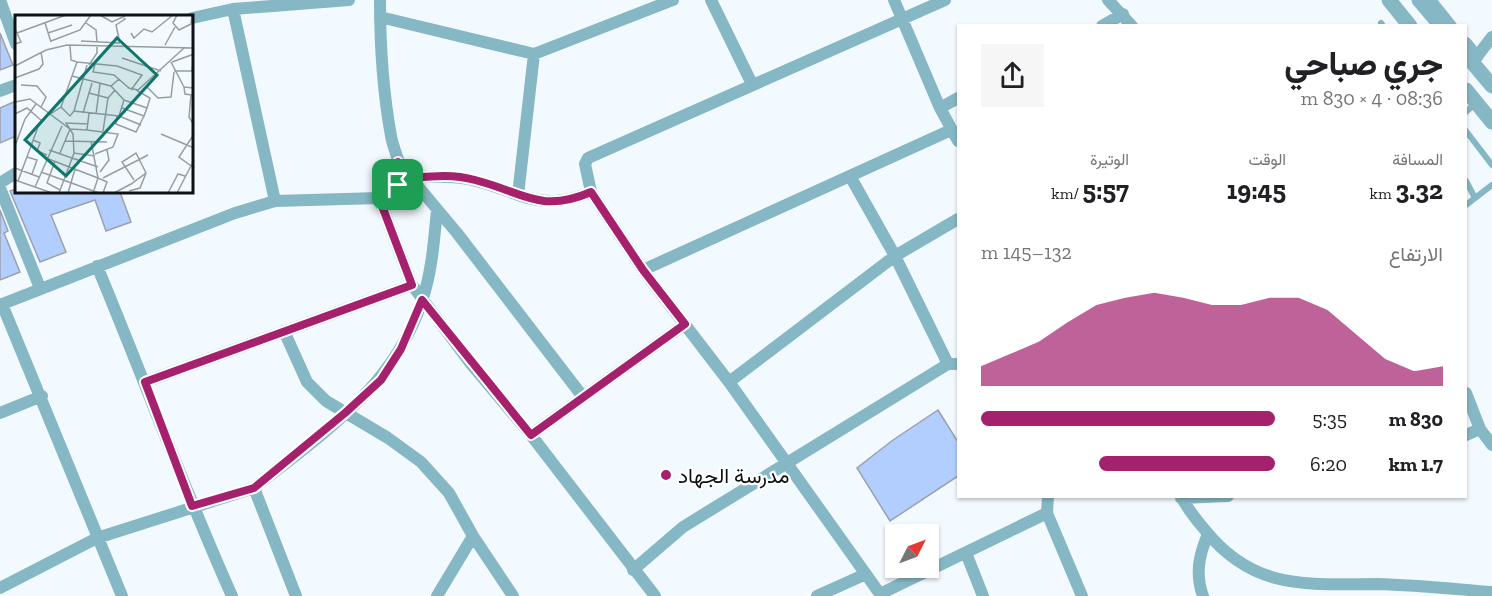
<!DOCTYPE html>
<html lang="ar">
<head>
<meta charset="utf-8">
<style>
  body { margin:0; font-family:"Zilla Slab",Vazirmatn,serif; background:#f6f6f6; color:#202124; direction:rtl; height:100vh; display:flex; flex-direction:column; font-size:22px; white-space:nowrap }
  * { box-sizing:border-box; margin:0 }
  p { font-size:20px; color:#757577 }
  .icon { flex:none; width:33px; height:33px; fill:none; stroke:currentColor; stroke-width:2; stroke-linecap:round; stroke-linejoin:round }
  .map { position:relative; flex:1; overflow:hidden; direction:ltr }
  .drawer { position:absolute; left:957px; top:24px; width:510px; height:474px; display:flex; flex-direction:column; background:#fff; border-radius:0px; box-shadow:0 2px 4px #0004; direction:rtl }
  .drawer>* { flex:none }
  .needle { width:39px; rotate:48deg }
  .tools { position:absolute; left:885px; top:524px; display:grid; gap:12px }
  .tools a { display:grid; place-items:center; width:54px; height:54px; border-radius:0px; background:#fff; box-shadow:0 2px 4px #0004; font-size:30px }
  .pin { position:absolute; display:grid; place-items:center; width:51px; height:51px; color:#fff; margin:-26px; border-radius:12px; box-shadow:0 3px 9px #0006 }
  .round { display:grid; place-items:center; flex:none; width:63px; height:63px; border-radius:0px; background:#f6f6f6 }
  .overview { display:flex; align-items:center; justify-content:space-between; height:102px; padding:0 24px }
  h1 { font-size:33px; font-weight:800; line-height:45px }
  .figures { display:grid; grid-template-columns:repeat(3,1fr); gap:9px; height:102px; padding:6px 24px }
  .figures div { display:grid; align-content:center }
  .figures b { font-size:26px; font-weight:800 }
  .figures small { font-size:16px; font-weight:400 }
  .figures p { font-size:16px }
  .chart { height:168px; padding:12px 24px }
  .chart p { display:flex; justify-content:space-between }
  .chart svg { width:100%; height:108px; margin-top:6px; fill:#a5216e; opacity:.7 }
  ul { padding:0 24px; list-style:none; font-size:20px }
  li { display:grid; grid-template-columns:96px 72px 1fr; align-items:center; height:45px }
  li i { height:15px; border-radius:8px; background:#a5216e }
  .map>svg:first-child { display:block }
  .building { fill:#b2cefe; stroke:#9ba1ab; stroke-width:1.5 }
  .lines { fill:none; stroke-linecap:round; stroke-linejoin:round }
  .service { stroke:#86b7c4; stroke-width:6 }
  .minor { stroke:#86b7c4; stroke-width:12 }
  .tertiary { stroke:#86b7c4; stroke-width:15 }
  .route-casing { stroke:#fff; stroke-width:12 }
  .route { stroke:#a5216e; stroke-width:8 }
  .poi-dot { fill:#a5216e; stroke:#fff; stroke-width:2 }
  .labels { text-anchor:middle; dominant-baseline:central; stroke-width:4.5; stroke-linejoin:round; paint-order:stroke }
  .poi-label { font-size:21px; fill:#0d1113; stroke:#fff; text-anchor:start }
  .inset-road { fill:none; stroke:#979da1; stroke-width:1.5 }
  .view { fill:#0f766e; fill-opacity:0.15; stroke:#0f766e; stroke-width:3 }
  .inset-edge { fill:none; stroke:#0d1113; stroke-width:3 }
</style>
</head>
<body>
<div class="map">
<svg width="1492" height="596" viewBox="0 0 1492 596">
  <rect width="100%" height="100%" fill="#f3faff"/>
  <path class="building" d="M0 33 13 65 0 70Z
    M16 101V136L0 143V108Z
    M16 189V192H120L131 222 106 231 95 200 51 215 66 252 40 262 10 191Z
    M0 210 8 231 4 233 20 272 0 280Z
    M938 410 958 442V476L890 521 857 468 893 440Z"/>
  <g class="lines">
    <path class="service" d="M1381 23 1383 26
      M1466 112 1476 103
      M1466 131 1492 165
      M1466 181 1475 198
      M1466 205 1492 185"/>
    <path class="minor" d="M0 0 16 44
      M711 0 752 84
      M894 0 940 108 958 141
      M945 0 588 158 585 164 591 192 643 270 729 382 880 594 1047 513 1048 496
      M1108 0 1132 26
      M1430 0 1451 26
      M233 9 275 201
      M380 17 534 54 673 0
      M192 18 233 9 349 0
      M1102 26 1123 14
      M1466 43 1477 57
      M534 54 518 195C545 204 565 203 591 192
      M1472 63 1492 37
      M0 91 16 85
      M940 108 958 98
      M408 175 411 178C458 174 474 178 518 195
      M850 176 895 256 948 364
      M411 178 457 233 583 397
      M0 183 16 173
      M0 188 40 288
      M379 198 412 285 471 364 531 435 685 324
      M97 266C143 376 183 487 232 596
      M643 270 951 130
      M2 304 122 596
      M0 305 235 213 275 201 379 198C389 195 398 189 400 177 402 164 393 149 391 136 383 92 380 44 380 0
      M284 331 307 382 326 401 388 438 421 462 449 493 473 536 513 596
      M145 382 412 285
      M729 382 895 256 958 219
      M1466 393 1480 429 1492 445
      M0 413 42 396
      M531 435 655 596
      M1466 435 1480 429
      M254 488C322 434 394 387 422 301 432 272 434 240 437 210
      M1181 496C1187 509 1196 519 1205 530 1254 591 1307 584 1378 584 1416 585 1454 589 1492 592
      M1181 498 1228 496
      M1047 513 1082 596
      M966 553 983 596
      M633 570 683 527 948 364H958
      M0 588 97 538 254 488 296 596
      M437 596 473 536
      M817 596 866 574
      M1203 596C1195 574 1199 555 1208 534"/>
    <path class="tertiary" d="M1389 0 1410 26
      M1419 0 1441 26
      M1466 55 1492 86
      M1466 90 1492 122"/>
  </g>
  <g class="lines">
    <defs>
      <path id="route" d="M398 162 411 178C434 176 453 174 475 180 523 192 540 214 591 192L643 270 685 324 531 435 422 300 401 349 381 380 345 413 254 488 192 506 145 382 412 285 379 198C396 193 403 180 398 162Z"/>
    </defs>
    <use href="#route" class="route-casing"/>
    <use href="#route" class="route"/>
  </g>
  <circle class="poi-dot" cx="666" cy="475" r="6"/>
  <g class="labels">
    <g class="poi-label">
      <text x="678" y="475">مدرسة الجهاد</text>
    </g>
  </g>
  <g transform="translate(15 15)">
    <rect width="178" height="178" fill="#f3faff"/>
    <path class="inset-road" d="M85 0 97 7 110 1M162 0 158 8 164 15 176 9 177 0M30 8 36 27M71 8 81 15 82 27M0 14 6 27 0 29M2 18 51 0M33 18 57 10M116 18 119 23 129 14 137 17 158 0M36 26 65 15 76 0M66 26 105 28M105 28 101 10 110 4 108 1M55 30 56 45 62 47M150 30 160 12M107 43 146 56M156 47 169 72M157 47 179 39M80 49 78 57 99 60 114 73 123 75 169 33M72 50 59 96 104 101 109 85 96 71 104 64M74 50 82 38V30M0 51 31 35 52 30 179 33M159 56H177L178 48M57 61 96 71M0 63 24 54 28 49 26 37M6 70 22 71 31 82 26 92M131 71 143 83 156 82 159 57M121 75 135 83 132 93M74 78 93 83M176 80 174 102 179 110M177 80 170 79 169 72 179 73M0 87 15 84 55 114 72 115 74 98M46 92 55 101 59 96M107 93 129 101 132 93 109 85M68 98 77 68M0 99 12 93 27 106M81 99 85 69M34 100 46 92 62 47 102 51 127 60 116 75M102 101 101 109 121 117 129 101M104 101 126 110M50 108 73 109M51 108 58 119 59 138M72 115 103 119 98 132 80 139M88 116 93 83 100 75M146 119 179 133M179 119 164 142 179 153M18 125 25 128 22 136 32 140M50 126 92 127M76 126 83 163 92 167 88 178M0 131 10 104 21 89M34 135 83 152M45 138 55 114M12 142 22 145 17 159M31 143 83 163 78 178M40 146 32 168 45 175M0 153 24 162M26 157 84 178M85 157 94 145 92 135M88 163 133 140M0 165 37 178M3 166 23 112 33 99M20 172 47 111M114 176 125 173 131 158M44 178 59 138 80 141M53 178 60 154M99 178 116 169 131 158 121 138 107 147 119 165M153 178 163 159 170 161M162 178 179 145"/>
    <path class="view" d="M102 23 142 60 51 161 10 125Z"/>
    <rect width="178" height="178" class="inset-edge"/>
  </g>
</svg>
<div class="tools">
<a><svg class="needle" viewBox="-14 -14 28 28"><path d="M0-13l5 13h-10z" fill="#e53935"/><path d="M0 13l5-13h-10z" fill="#757577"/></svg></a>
</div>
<div class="pin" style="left:398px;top:185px;background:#1e9e55"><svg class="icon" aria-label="arrive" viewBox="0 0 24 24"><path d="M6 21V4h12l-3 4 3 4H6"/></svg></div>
<section class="drawer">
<div class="overview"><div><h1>جري صباحي</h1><p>08:36 · 4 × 830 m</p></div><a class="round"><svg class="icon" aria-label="share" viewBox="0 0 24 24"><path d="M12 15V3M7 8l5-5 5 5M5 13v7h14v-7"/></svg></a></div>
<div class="figures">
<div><p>المسافة</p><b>3.32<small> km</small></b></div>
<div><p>الوقت</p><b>19:45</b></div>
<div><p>الوتيرة</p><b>5:57<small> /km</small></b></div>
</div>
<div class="chart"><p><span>الارتفاع</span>132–145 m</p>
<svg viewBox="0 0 160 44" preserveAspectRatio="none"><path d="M0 44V36L10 31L20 26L30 18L40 11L50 8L60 6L70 8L80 11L90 11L100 8L110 8L120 13L130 23L140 33L150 38L160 36V44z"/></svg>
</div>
<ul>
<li><b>830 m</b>5:35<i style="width:100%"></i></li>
<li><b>1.7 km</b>6:20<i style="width:60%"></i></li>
</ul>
</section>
</div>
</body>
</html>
